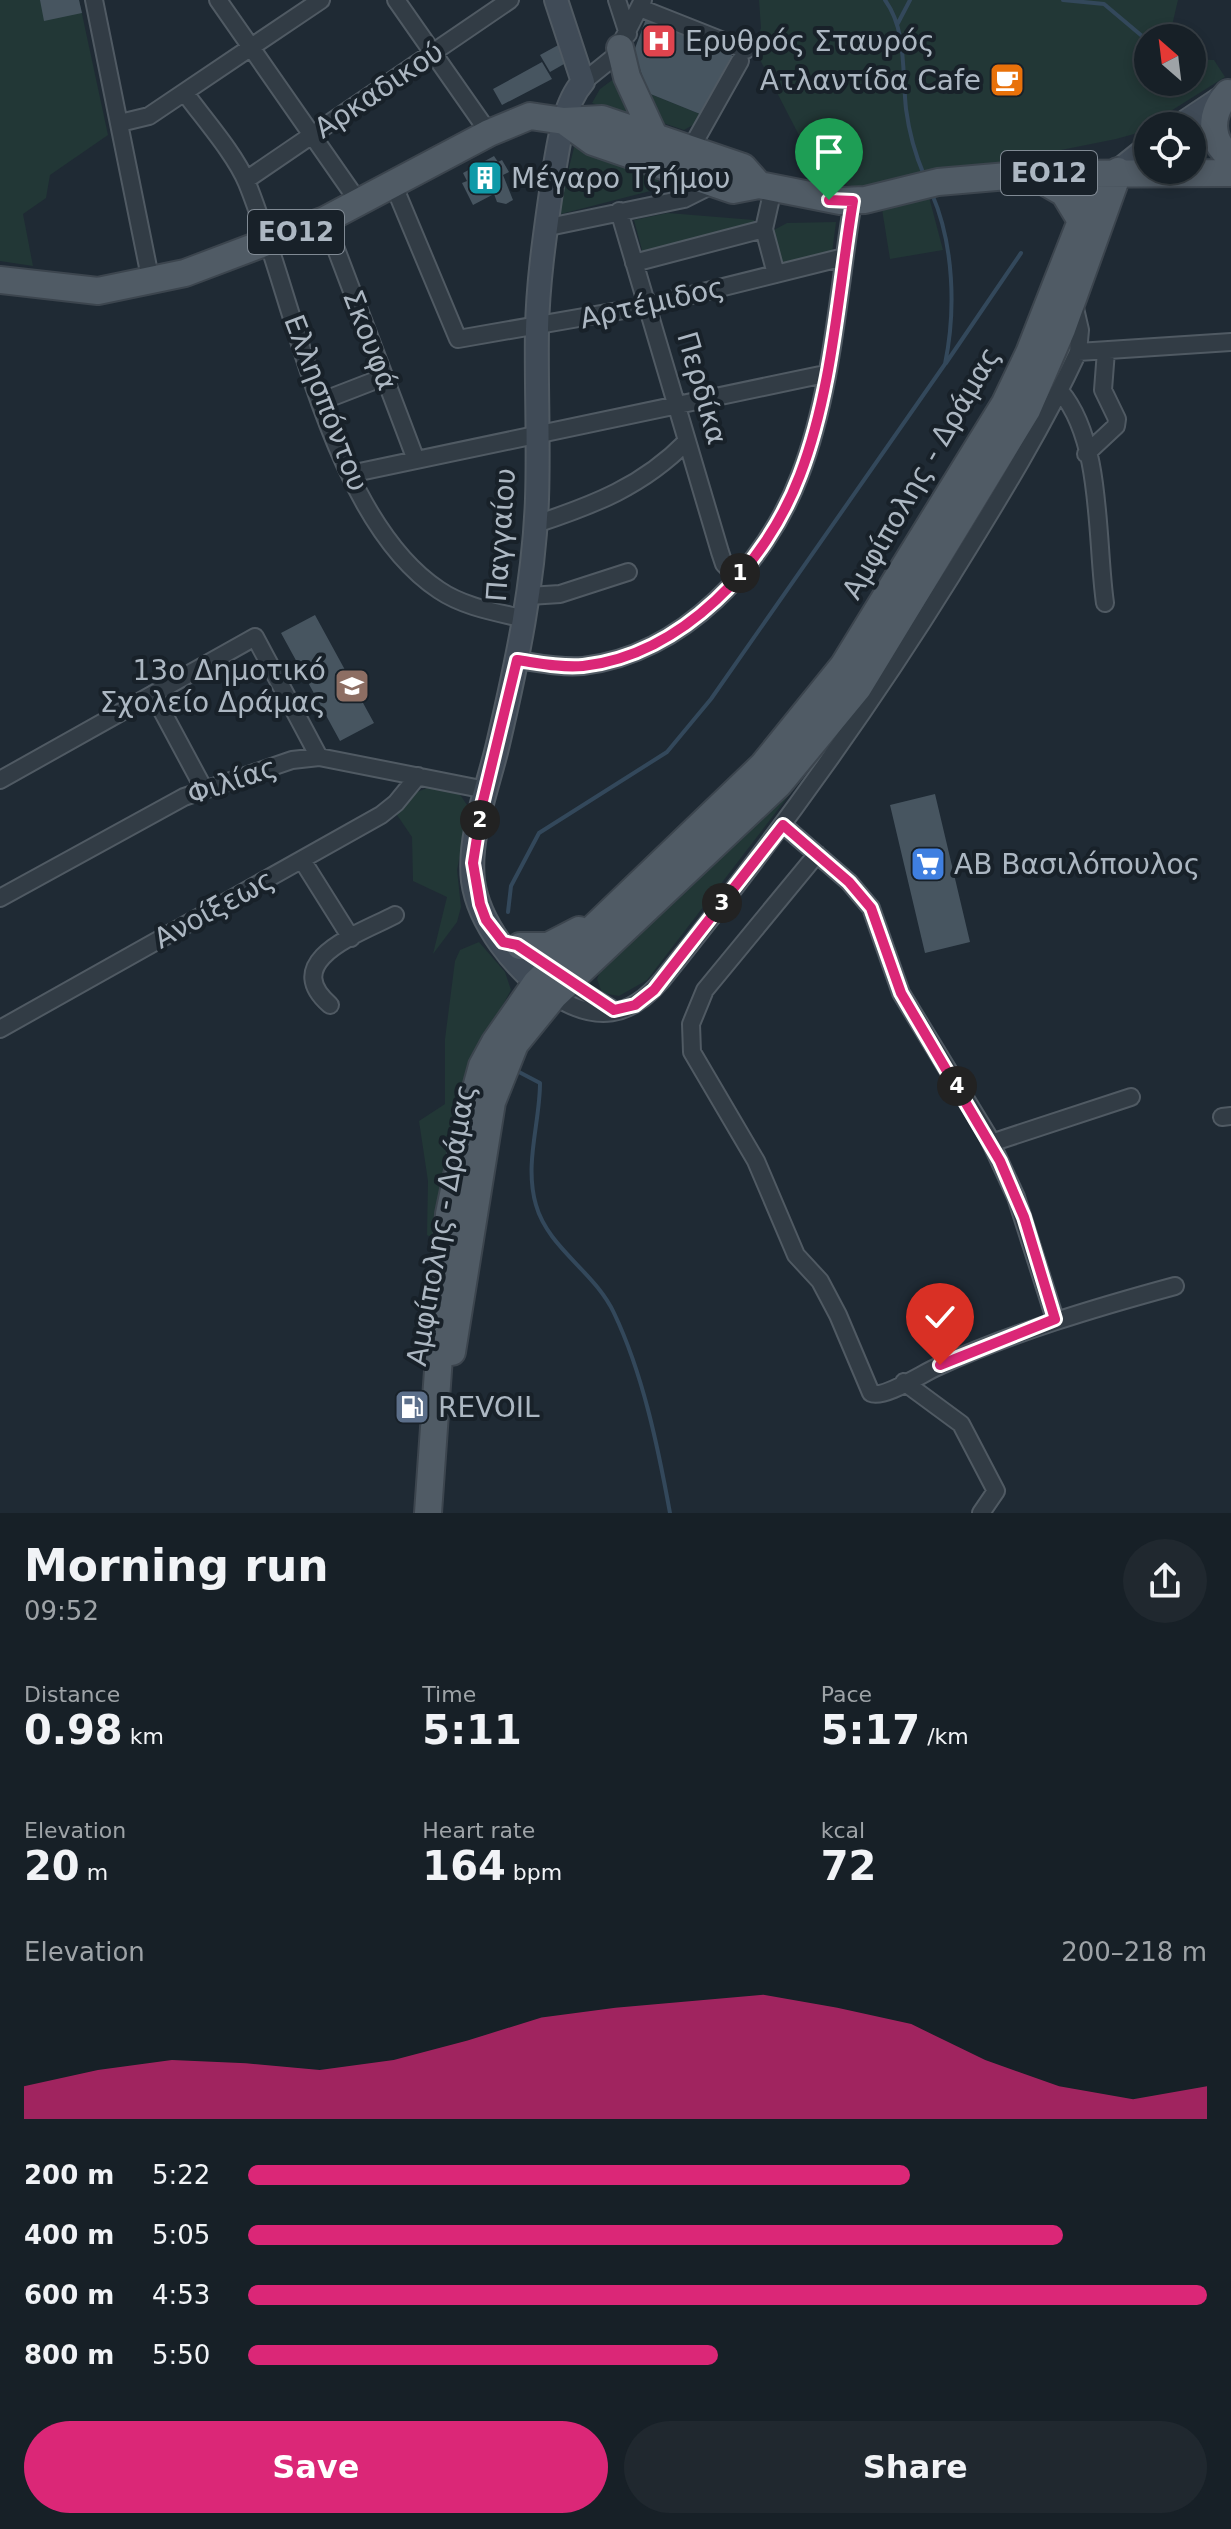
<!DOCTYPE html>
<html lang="en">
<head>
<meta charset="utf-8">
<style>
  body { margin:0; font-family:"DejaVu Sans",sans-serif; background:#20282f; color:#f1f3f6; height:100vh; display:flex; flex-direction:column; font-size:30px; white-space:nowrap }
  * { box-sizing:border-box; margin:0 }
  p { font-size:26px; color:#9ea3a7 }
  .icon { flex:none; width:44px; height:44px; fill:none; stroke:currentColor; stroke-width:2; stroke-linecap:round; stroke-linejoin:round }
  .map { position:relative; height:1513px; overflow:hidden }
  .drawer { display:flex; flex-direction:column; background:#172027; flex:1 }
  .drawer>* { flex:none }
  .needle { width:52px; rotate:332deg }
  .buttons { position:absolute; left:1134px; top:24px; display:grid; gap:16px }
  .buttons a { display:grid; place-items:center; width:72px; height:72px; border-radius:50%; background:#172027; box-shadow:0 4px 12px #0003,0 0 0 2px #363e44; font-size:40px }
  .pin { position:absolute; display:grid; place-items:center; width:68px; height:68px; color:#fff; margin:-82px -34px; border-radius:50% 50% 50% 0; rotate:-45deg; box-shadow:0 0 8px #0007 }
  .pin .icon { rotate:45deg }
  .km { position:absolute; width:40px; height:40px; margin:-20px; border-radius:50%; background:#222; color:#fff; font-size:22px; line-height:40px; text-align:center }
  .round { display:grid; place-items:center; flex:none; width:84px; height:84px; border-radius:42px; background:#20282f }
  .headline { display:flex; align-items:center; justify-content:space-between; height:136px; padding:0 24px }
  h1 { font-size:44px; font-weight:800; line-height:60px }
  .metrics { display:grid; grid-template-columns:repeat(3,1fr); gap:12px; height:136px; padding:8px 24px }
  .metrics div { display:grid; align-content:center }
  .metrics b { font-size:40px; font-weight:800 }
  .metrics small { font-size:22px; font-weight:400 }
  .metrics p { font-size:22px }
  .chart { height:224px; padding:16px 24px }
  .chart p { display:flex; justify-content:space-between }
  .chart svg { width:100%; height:144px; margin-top:8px; fill:#db2777; opacity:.7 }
  .cta { display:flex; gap:16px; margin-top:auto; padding:16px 24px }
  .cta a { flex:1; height:92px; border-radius:48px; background:#db2777; color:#fff; font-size:32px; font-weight:800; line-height:92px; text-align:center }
  .cta a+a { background:#20282f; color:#f1f3f6 }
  ul { padding:0 24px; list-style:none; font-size:26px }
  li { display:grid; grid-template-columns:128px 96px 1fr; align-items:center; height:60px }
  li i { height:20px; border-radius:10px; background:#db2777 }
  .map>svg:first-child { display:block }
  .green { fill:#223736 }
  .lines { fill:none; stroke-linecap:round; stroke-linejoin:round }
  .stream { stroke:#33485b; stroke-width:4 }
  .building { fill:#475560 }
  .street-casing { stroke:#505a63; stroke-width:20 }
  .secondary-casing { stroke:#505a63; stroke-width:26 }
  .primary-casing { stroke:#3c454e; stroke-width:30 }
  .street { stroke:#323c45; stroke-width:16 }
  .secondary { stroke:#404b57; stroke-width:22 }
  .primary { stroke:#505b65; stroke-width:26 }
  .route-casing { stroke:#fff; stroke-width:16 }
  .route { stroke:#db2777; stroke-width:10 }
  .labels { text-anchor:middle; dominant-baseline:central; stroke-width:8; stroke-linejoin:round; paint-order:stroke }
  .shield { fill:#182129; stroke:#808a94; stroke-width:2 }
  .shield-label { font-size:26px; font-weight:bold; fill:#acb7c2 }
  .poi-label { font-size:28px; fill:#acb7c2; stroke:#182129; text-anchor:start }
  .street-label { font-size:28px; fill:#acb7c2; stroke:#182129 }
</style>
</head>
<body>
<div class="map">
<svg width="1231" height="1513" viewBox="0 0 1231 1513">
  <rect width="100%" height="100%" fill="#1f2a34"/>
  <path class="green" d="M0 0H79L108 135 50 175 46 198 23 214 33 266 0 261Z
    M759 0H1178L1169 38H1148V82H1192V59L1214 60 1225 77 1134 134 1116 139 867 189 822 180 754 48 761 28Z
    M615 78 633 118 592 103 600 89Z
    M648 93 700 114 693 125 684 130 660 122Z
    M576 140 658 177V189L557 215Z
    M929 197 943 250 890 259 882 209Z
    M668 213 754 220 755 226 643 254 634 220Z
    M836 222 832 253 778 267 772 231 787 223Z
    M813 764 647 980 619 996 602 993 597 979 602 967Z
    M430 787 459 793 469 808 457 870 461 907 457 922 433 954 447 897 413 881 412 837 395 812 417 792Z
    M479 942 505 972 511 990 472 1062 445 1165 434 1239 427 1235 428 1181 419 1121 445 1104V1039L455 961 460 950Z"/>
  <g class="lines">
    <path class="stream" d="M885 0C907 30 902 73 906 109 909 132 915 154 924 175
      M1063 0 1104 4 1142 36
      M898 23 910 0
      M946 363 1021 253
      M508 912 511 886 539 833 667 752 711 699 945 364C956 311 954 245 932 194
      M517 1071 540 1083C540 1123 524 1164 536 1205 548 1248 595 1272 614 1313 643 1374 658 1447 670 1513"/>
  </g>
  <path class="building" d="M40 0H79L82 13 44 21Z
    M647 16 735 50 700 114 648 93 634 51Z
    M562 43 571 60 550 72 540 55Z
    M542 62 552 79 502 105 493 89Z
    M494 156 498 162 502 160 509 172 503 175 513 200 506 204 497 202 494 194 473 205 462 183 467 181 463 173Z
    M315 615 374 723 340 741 281 633Z
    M935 794 970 942 925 953 890 805Z"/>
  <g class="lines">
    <defs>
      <path id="street" d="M94 0 151 282
        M218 0 360 204
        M396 0 489 133
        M617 0 628 34
        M640 8 746 50
        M583 82 614 57 643 0
        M185 93C204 119 235 154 247 183 295 300 330 518 439 590 464 607 496 612 525 619
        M120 123 149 116 321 0
        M690 150 740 61
        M246 180 510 0
        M394 186 458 339 647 306 844 257
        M619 211 720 552 724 564 737 577
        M325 220 416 460
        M544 228 684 199 714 184
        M764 229 776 274
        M634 263 764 229 773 189
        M1074 304 1080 330 1078 352 1231 342
        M1060 391C1103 441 1096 541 1105 603
        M322 401 384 377
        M1086 454 1116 426 1117 419 1103 390 1106 351
        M350 474 825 374
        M536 524C594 505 643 486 687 441
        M529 596 560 594 628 572
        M517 660C538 663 561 668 583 666 682 655 766 565 800 475 833 389 838 291 853 201
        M153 694 204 789
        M0 780 255 637 319 757
        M783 825 849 882 871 908 901 993 987 1134 1016 1197 1055 1319
        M817 854 705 990 691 1024 692 1052 756 1161 796 1255 820 1281 838 1315 871 1393C884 1399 923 1373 937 1367 1014 1332 1094 1308 1175 1286
        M302 860 351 938
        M0 898 184 797 292 760 319 757 486 790
        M569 983 614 1010
        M554 996C596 1023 630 1018 662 980 767 850 864 717 952 575 997 502 1042 430 1078 352
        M330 1005C278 960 361 933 395 915
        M0 1029 381 815 396 803 418 776
        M1222 1117 1231 1116
        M991 1143 1131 1097
        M904 1382 961 1424 996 1491 981 1513"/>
      <path id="secondary" d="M1179 126 1227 94
        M1118 171 1148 147
        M549 993C515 968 479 924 473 881 468 836 488 787 498 744 517 663 534 582 537 499 539 442 536 385 537 329 538 278 546 228 553 178 558 148 563 104 583 82L556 0"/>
      <path id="primary" d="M620 48 627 77 655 138
        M1228 93C1210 113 1208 140 1231 157
        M564 121 593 142 733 190 759 185 840 201 865 200 938 182 1031 174 1231 173
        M1031 174 1064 193 1081 221
        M0 280 98 291 185 273 325 220 489 133 530 116 564 121 602 119 743 167 759 185
        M520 946H548L579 930
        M452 1352 492 1102 515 1044 554 996 779 784 858 688 1027 410 1062 329 1116 179
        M428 1513 449 1214 472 1103 482 1066 495 1042 536 983 763 765 843 666 1005 403 1029 353 1081 221 1092 199 1118 171"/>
    </defs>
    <use href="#street" class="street-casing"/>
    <use href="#secondary" class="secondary-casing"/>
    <use href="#primary" class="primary-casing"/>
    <use href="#street" class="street"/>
    <use href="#secondary" class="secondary"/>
    <use href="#primary" class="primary"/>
  </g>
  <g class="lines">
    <defs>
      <path id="route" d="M829 200 853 201C838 291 833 389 800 475 766 565 682 655 583 666 561 668 538 663 517 660L482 805 473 863 480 904 486 920 503 942 517 945 614 1010 635 1005 654 990 783 825 849 882 871 908 901 993 1000 1161 1024 1217 1055 1319 940 1365"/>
    </defs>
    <use href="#route" class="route-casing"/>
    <use href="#route" class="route"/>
  </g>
  <defs>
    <symbol id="hospital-square" viewBox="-11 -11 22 22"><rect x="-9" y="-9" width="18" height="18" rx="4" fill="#e0444e" stroke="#182129"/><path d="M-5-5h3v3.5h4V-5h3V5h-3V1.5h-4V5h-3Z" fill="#fff"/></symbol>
    <symbol id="cafe-square" viewBox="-11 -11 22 22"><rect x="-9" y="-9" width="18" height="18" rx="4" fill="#e8710a" stroke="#182129"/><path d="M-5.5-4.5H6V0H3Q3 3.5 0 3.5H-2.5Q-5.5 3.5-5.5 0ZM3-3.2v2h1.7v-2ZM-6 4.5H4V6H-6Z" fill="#fff"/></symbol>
    <symbol id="building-square" viewBox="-11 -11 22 22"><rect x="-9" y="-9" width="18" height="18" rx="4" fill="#0f9aa8" stroke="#182129"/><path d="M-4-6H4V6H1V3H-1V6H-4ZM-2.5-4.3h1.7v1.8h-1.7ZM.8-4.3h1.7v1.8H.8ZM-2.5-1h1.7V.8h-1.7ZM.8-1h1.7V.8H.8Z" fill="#fff"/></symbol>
    <symbol id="school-square" viewBox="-11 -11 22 22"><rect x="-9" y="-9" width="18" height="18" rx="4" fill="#8d6e63" stroke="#182129"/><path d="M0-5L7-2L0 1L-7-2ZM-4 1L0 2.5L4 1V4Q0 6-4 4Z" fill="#fff"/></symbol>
    <symbol id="supermarket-square" viewBox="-11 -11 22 22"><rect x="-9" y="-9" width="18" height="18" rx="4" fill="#3f7fe0" stroke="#182129"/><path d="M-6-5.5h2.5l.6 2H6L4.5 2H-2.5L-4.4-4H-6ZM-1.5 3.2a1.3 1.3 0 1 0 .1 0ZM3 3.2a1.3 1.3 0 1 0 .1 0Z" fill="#fff"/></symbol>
    <symbol id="fuel-square" viewBox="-11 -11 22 22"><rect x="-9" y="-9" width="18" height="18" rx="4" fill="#5c6f8a" stroke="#182129"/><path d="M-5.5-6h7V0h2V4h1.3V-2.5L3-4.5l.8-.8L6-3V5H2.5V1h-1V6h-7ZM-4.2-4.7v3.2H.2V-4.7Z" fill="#fff"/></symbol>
  </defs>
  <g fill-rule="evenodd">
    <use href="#hospital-square" x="639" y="21" width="40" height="40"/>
    <use href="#cafe-square" x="987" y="60" width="40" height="40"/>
    <use href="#building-square" x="465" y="158" width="40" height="40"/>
    <use href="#school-square" x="332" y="666" width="40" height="40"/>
    <use href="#supermarket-square" x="908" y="844" width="40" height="40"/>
    <use href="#fuel-square" x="392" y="1387" width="40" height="40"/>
  </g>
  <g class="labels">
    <g class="shield">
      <rect x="1001" y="151" width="96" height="44" rx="6"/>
      <rect x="248" y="210" width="96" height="44" rx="6"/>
    </g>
    <g class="shield-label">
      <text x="1049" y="173">ΕΟ12</text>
      <text x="296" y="232">ΕΟ12</text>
    </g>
    <g class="poi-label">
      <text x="685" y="41">Ερυθρός Σταυρός</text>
      <text x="981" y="80" text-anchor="end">Ατλαντίδα Cafe</text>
      <text x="511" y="178">Μέγαρο Τζήμου</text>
      <text x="326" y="670" text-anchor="end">13ο Δημοτικό<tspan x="326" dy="32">Σχολείο Δράμας</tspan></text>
      <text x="954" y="864">ΑΒ Βασιλόπουλος</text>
      <text x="438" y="1407">REVOIL</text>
    </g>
    <g class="street-label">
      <text transform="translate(379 90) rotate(-34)">Αρκαδικού</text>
      <text transform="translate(652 303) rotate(-13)">Αρτέμιδος</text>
      <text transform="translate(370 340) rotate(69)">Σκουφά</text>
      <text transform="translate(702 388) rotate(74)">Περδίκα</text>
      <text transform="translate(326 403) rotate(69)">Ελλησπόντου</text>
      <text transform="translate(921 473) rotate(-60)">Αμφίπολης - Δράμας</text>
      <text transform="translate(501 535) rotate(-86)">Παγγαίου</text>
      <text transform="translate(232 781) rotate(-19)">Φιλίας</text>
      <text transform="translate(214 909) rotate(-29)">Ανοίξεως</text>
      <text transform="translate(441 1225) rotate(-80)">Αμφίπολης - Δράμας</text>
    </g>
  </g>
</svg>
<div class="buttons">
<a><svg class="needle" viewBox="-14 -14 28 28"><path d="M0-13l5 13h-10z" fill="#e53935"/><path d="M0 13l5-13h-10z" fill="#9ea3a7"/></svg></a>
<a><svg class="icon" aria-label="locate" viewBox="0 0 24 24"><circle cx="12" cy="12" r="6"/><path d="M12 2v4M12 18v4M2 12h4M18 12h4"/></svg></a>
</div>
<div class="pin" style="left:829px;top:200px;background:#1e9e55"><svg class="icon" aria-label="arrive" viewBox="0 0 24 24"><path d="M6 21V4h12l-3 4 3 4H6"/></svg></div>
<div class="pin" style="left:940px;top:1365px;background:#d93025"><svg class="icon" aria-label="check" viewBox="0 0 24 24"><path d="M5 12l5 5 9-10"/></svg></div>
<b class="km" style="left:740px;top:573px">1</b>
<b class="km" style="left:480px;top:820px">2</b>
<b class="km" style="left:722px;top:903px">3</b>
<b class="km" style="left:957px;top:1086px">4</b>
</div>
<section class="drawer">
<div class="headline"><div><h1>Morning run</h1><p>09:52</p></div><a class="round"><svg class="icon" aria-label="share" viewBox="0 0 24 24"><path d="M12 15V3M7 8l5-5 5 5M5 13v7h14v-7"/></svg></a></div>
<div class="metrics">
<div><p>Distance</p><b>0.98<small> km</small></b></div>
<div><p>Time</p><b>5:11</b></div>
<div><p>Pace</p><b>5:17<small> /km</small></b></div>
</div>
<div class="metrics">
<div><p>Elevation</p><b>20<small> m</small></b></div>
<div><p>Heart rate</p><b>164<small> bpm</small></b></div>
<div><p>kcal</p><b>72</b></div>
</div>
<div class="chart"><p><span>Elevation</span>200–218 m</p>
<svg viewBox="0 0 160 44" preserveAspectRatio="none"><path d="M0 44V34L10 29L20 26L30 27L40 29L50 26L60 20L70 13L80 10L90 8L100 6L110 10L120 15L130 26L140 34L150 38L160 34V44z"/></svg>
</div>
<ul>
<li><b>200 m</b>5:22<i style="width:69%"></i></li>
<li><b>400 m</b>5:05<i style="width:85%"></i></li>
<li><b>600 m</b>4:53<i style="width:100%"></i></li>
<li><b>800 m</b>5:50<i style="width:49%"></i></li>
</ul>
<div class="cta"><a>Save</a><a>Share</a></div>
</section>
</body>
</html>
